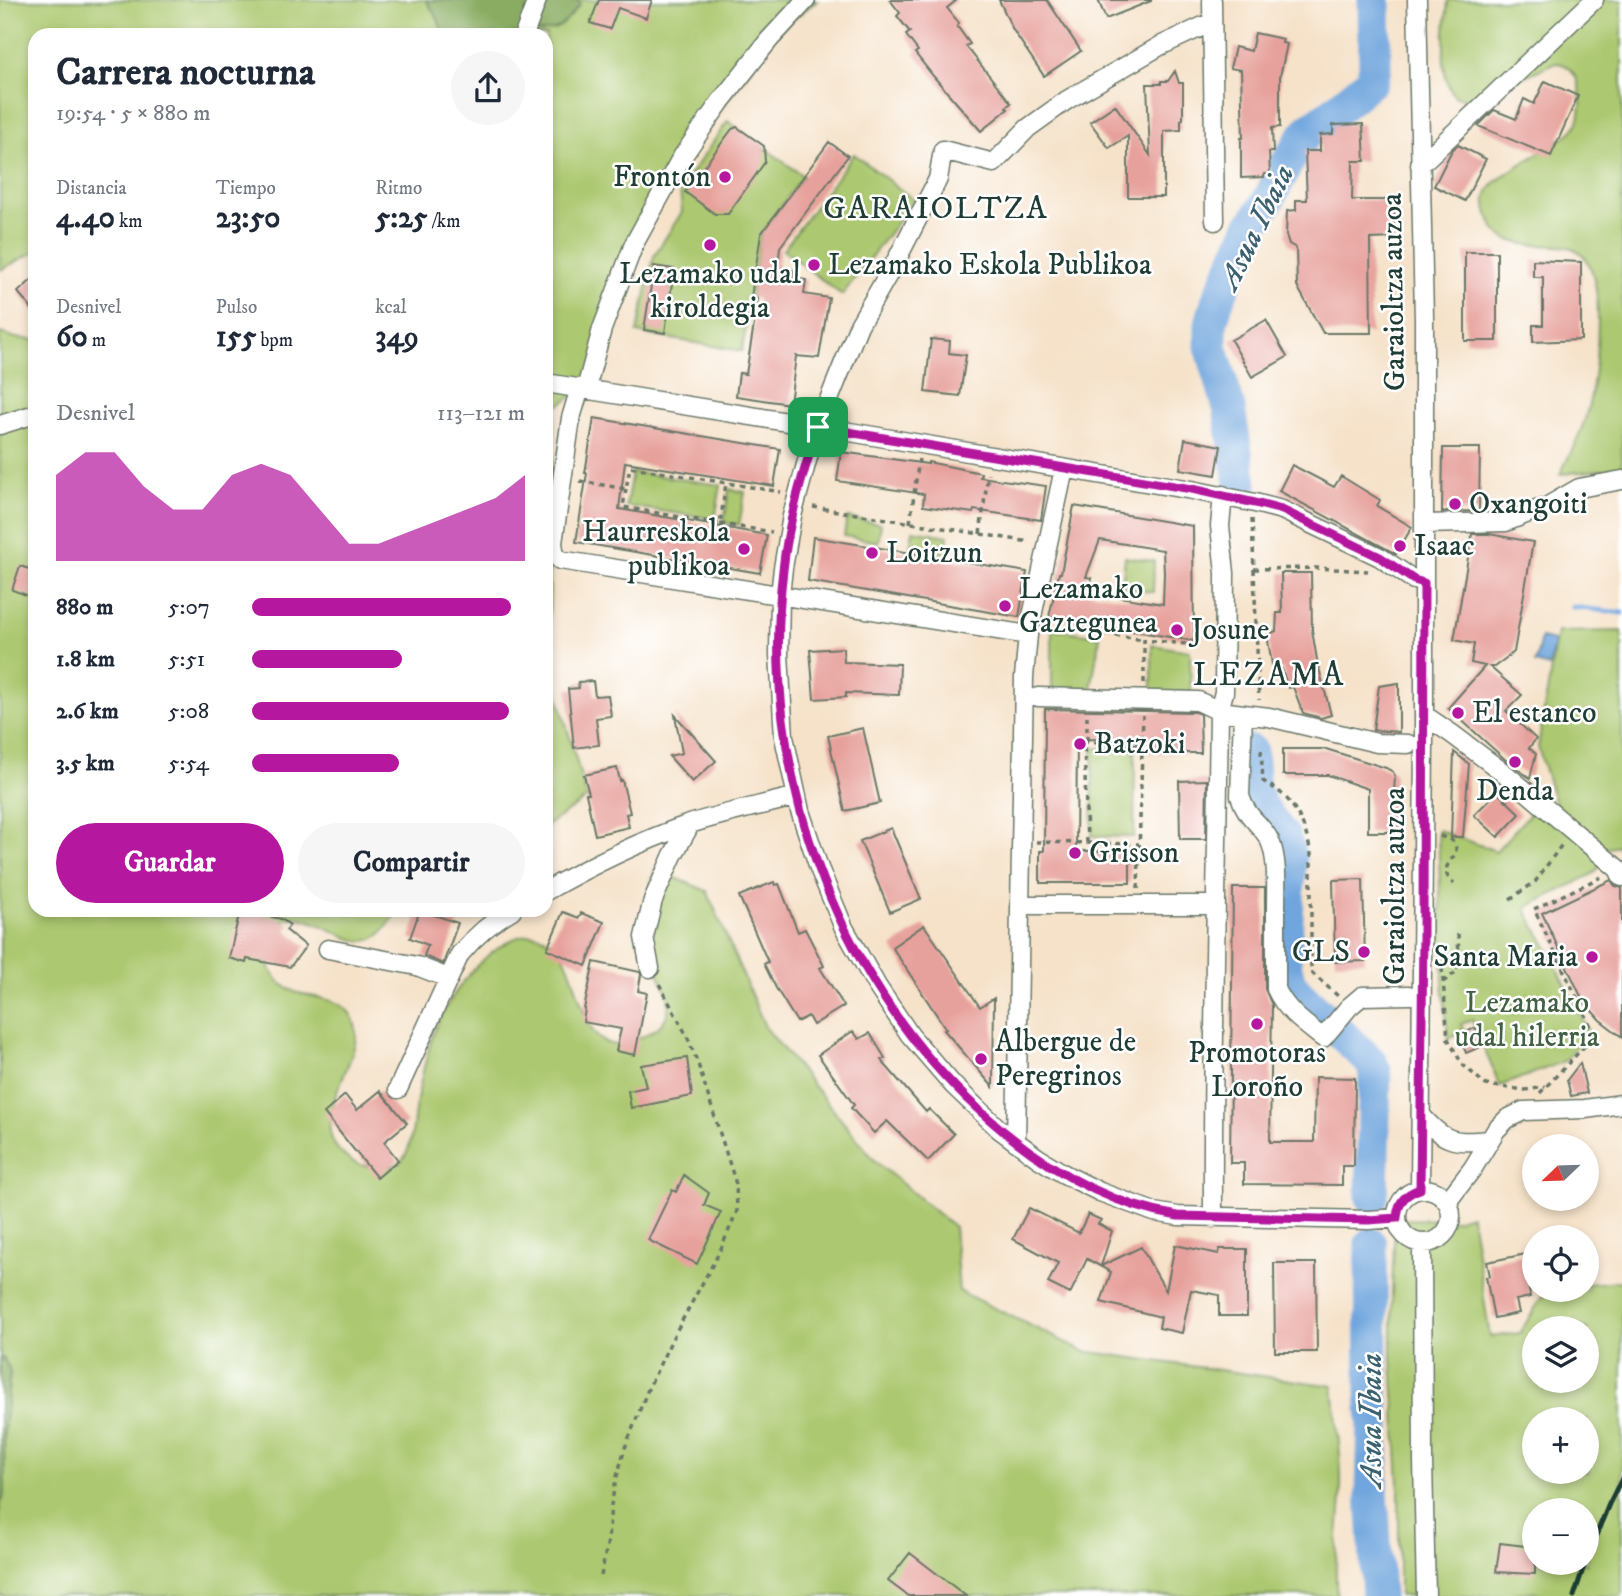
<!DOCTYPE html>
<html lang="es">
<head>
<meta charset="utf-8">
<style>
  body { margin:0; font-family:"IM FELL DW Pica",serif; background:#f6f6f7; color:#1f2937; height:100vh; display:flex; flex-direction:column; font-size:26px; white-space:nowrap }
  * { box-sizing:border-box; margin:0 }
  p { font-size:23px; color:#747a83 }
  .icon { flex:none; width:38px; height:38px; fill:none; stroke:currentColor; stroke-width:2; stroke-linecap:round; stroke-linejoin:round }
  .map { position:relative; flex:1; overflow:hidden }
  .panel { position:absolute; left:28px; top:28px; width:525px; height:889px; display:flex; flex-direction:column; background:#fff; border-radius:21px; box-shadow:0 4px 10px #0003 }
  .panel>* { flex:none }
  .needle { width:46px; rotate:247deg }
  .controls { position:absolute; left:1522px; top:1134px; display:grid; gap:14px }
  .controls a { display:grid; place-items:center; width:77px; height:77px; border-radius:50%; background:#fff; box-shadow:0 4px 10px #0003; font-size:35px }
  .pin { position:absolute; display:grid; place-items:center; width:60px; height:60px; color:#fff; margin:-30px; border-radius:14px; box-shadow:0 4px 10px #0006 }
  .round { display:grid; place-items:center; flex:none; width:74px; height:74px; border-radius:37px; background:#f6f6f7 }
  .overview { display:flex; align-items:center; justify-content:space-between; height:119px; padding:0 28px }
  h1 { font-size:38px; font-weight:700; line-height:52px }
  .metrics { display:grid; grid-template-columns:repeat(3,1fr); gap:10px; height:119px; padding:7px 28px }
  .metrics div { display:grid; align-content:center }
  .metrics b { font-size:30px; font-weight:700 }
  .metrics small { font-size:19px; font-weight:400 }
  .metrics p { font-size:19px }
  .chart { height:196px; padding:14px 28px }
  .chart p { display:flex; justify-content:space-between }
  .chart svg { width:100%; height:126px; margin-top:7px; fill:#b5179e; opacity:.7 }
  .primary-button { display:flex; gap:14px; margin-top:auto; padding:14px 28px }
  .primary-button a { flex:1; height:80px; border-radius:42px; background:#b5179e; color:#fff; font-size:28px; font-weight:700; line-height:80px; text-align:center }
  .primary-button a+a { background:#f6f6f7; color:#1f2937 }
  ul { padding:0 28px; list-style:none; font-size:23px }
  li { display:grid; grid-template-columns:112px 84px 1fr; align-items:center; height:52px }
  li i { height:18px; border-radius:9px; background:#b5179e }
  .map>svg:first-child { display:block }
  .green { fill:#acc86f; stroke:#668252; stroke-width:2; fill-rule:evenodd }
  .forest { fill:#89ac62; stroke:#54744b; stroke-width:2 }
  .water { fill:#6fa5dd; stroke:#477188; stroke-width:2 }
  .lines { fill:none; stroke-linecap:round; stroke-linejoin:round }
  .stream { stroke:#6fa5dd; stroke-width:5 }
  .river { stroke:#6fa5dd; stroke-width:33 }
  .building { fill:#e7a19c; fill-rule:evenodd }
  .minor-casing { stroke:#6a7768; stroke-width:21 }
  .path { stroke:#6a7768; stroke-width:3.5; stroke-dasharray:5 5; stroke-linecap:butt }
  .minor { stroke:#fff; stroke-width:18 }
  .rail { stroke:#1f3d34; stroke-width:5 }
  .route-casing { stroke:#fff; stroke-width:14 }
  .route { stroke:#b5179e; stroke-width:9 }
  .poi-dot { fill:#b5179e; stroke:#fff; stroke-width:2.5 }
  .labels { text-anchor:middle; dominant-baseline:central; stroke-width:5; stroke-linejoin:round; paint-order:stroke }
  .poi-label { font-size:30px; fill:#1f3d34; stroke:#fff; text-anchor:start }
  .street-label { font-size:30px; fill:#1f3d34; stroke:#fff }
  .park-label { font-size:30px; fill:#426043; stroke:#fff }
  .neighbourhood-label { font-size:32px; letter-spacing:2px; fill:#1f3d34; stroke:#fff }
  .water-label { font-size:32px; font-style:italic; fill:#3b616f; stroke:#fff }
  .quarter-label { font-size:33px; letter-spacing:2px; fill:#1f3d34; stroke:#fff }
</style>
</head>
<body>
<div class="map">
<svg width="1622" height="1596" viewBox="0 0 1622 1596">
  <rect width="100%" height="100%" fill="#fff"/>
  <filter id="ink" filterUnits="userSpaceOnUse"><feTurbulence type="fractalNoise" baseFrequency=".0143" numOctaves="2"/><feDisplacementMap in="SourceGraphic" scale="14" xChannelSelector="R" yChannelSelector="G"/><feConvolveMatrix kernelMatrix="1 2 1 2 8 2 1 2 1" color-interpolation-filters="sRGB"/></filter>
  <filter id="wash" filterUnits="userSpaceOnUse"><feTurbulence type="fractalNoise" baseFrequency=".00686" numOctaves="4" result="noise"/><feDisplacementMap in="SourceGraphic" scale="28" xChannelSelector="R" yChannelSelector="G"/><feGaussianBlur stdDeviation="1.57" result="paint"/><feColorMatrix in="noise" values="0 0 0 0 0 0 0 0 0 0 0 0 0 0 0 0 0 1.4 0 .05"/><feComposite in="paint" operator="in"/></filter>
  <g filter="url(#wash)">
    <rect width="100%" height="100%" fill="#f5e2c9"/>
    <path class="green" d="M0 0H426L438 19 444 35H35V252L0 270Z
      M578 0H818L781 29 646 208 592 384 554 408 548 661 587 798 546 826V35H509L579 4Z
      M1448 0H1622V468L1560 474C1569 456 1579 438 1585 419 1596 383 1606 296 1588 262 1584 255 1579 251 1572 248 1552 243 1528 248 1509 240 1498 236 1492 227 1489 217 1486 209 1484 198 1489 190 1498 174 1545 151 1563 138 1567 135 1572 132 1575 128 1583 115 1582 93 1577 80 1573 69 1566 63 1554 63L1481 96 1469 99 1456 97C1436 77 1446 27 1448 0Z
      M728 121 803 176 761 234 742 351 637 333 654 256 682 212 680 189Z
      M854 154 914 200 842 295 783 250Z
      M0 333 16 338 35 340V910H400C389 921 382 940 364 941 342 943 297 901 278 925 276 927 276 931 274 935 270 947 265 952 269 965 273 978 284 987 295 992 308 996 335 999 345 1008 385 1043 301 1110 340 1152 347 1159 357 1165 367 1166 379 1167 394 1170 402 1160 413 1148 413 1120 416 1104 421 1081 428 1043 438 1022 452 994 474 963 501 946 515 937 530 930 546 938 585 956 573 1054 623 1044 635 1041 647 1035 657 1028 668 1020 670 1008 668 995L645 943 644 910 655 869 707 891 765 1027 876 1162 954 1227 959 1291 1083 1351 1333 1386C1336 1420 1342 1454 1341 1488 1341 1524 1333 1560 1337 1596H0V1504L3 1499 4 1430 10 1372 4 1359 0 1357Z
      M632 472 721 485 715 519 626 506Z
      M729 489 745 492 739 525 724 523Z
      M847 518 881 524 878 542 844 536Z
      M913 530 948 536 945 554 910 548Z
      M1125 557 1154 561 1153 592 1122 588Z
      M1052 629 1100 636 1090 695 1052 694Z
      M1622 631V845L1597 851C1601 863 1603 867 1591 875L1527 907 1528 914 1547 947 1588 1031 1565 1061 1500 1086 1472 1020 1461 1024 1464 1032 1448 1039 1443 982 1438 830 1496 851 1537 806 1556 807 1538 747 1557 632Z
      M1152 645 1190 651 1191 697H1152Z
      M1093 748 1135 749 1134 837 1092 836Z
      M1471 1215 1490 1337 1520 1333 1546 1290H1587V1284L1622 1281V1596H1542L1536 1592 1518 1593 1513 1596H1399V1484L1392 1358V1291L1395 1219 1454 1220ZM1535 1328H1587V1381H1535ZM1535 1419H1587V1472H1535ZM1535 1510H1587V1563H1535Z"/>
    <path class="forest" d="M426 0H578L580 4C565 24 559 33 532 32 523 32 517 32 509 35H444L438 19Z
      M0 1357C6 1361 8 1365 10 1372L4 1430 5 1491 3 1499 0 1504Z"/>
    <path class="water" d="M1541 638 1554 641 1549 667 1535 663Z"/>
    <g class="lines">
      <path class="stream" d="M1572 607 1622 613"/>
      <path class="river" d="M1241 484 1229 408 1211 346V324L1217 302 1250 228 1269 199 1286 165 1302 139 1310 129 1330 115 1371 81 1375 68 1374 0
        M1251 751 1254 789 1261 807 1284 837 1290 856 1285 965 1290 983 1298 993 1370 1061 1375 1071 1372 1197
        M1371 1244 1372 1393 1374 1423 1372 1492 1378 1596"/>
    </g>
    <g id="blocks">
      <path class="building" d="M599 0H652L646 18 618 8 610 29 590 23Z
        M890 0H957L947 8 959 23 957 26 970 44 966 46 1011 103 1006 107 1008 109 981 131 934 77 915 53 918 51 906 35 910 32 897 16 900 13Z
        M999 0H1047L1081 51 1044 76 1013 30Z
        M1098 0H1151V1L1106 19Z
        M1255 33 1283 39 1282 43 1287 44 1280 77V127L1272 128 1273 152H1269L1270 174H1264V177L1241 178V138H1243L1241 70 1230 68 1235 47 1251 51Z
        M1175 71 1179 83H1183V119L1181 120V130L1164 131V197H1128V136L1109 148 1090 122 1115 105 1150 155 1147 84H1161V81H1168Z
        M1545 81 1578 96 1551 156 1478 126 1494 110 1516 119 1524 99 1534 104Z
        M1363 124 1365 161H1353L1352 200H1394V238L1370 239 1371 333H1323L1297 286 1296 248 1289 244 1286 235 1287 211 1296 210V200H1307L1305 151H1320V135L1333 134V125Z
        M737 127 764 146 765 162 728 214H715L685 192 732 129Z
        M829 142 848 156 780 247 778 268 793 270V278L806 280 804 294 829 298 819 358 796 356 790 404 736 396 739 373 746 374 758 299 751 297 761 234Z
        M1458 145 1486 159 1465 201 1434 186 1452 150Z
        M1465 252H1497V341H1465Z
        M1533 260 1581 262V340L1533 342V325H1543V277H1533Z
        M654 266 674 269 665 333 644 330Z
        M35 277V313L18 292Z
        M1266 320 1287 357 1252 377 1231 340Z
        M931 339 950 341 949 353 966 355 960 396 925 392Z
        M594 418 780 449 774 486 625 462 619 509 767 535 760 573 576 542 587 473H585Z
        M1185 439 1221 446 1216 475 1180 469Z
        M1443 448H1480L1479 511 1442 512Z
        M841 452 928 464V462L981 473 980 477 1046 486 1041 520 974 510 973 513 923 506 924 494 837 481Z
        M1292 465 1334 487 1341 476 1380 500 1377 506 1412 527 1396 554 1279 491Z
        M1074 506 1193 526 1194 641 1049 617 1059 573H1061ZM1100 540 1163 550 1164 573 1163 604 1088 592 1092 578 1086 577Z
        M1472 534H1489L1533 542 1514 652 1494 667H1490L1522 695 1506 711 1536 739 1529 748 1536 754 1530 778 1508 762 1448 708 1485 666 1471 663 1474 644 1454 640Z
        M813 537 1027 572 1019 617 808 581Z
        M20 566 35 571V587L32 597 12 590Z
        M1281 573H1311L1312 630 1317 660 1331 715 1321 718 1303 713 1293 687 1288 688 1282 669 1273 670 1267 635 1276 631 1277 613H1282Z
        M843 648 844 662 900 664 899 695 846 693V697L814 699 810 650Z
        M593 681 595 696 608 695 611 716 596 718 599 745 574 748 568 689 579 688 578 682Z
        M1399 683V732L1373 730 1379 686Z
        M1045 709 1195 712 1200 714 1201 753H1150L1151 740 1077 739 1076 851H1130V883H1040V851H1044Z
        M675 715 716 761 692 782 669 756 682 753Z
        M863 728 880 803 845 811 828 736Z
        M1283 749H1326L1386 768 1393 772 1395 776 1392 827 1388 832H1368V789L1328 775H1283Z
        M1454 752 1469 764 1463 837H1451Z
        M617 768 620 781 622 780 630 813 626 814 629 827 595 835 586 794H589L584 775Z
        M1207 780 1206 839H1180L1179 781Z
        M1497 792 1520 814 1498 837 1474 815Z
        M891 828 921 899 890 912 860 841Z
        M1363 879 1365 961 1335 962 1333 880Z
        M1611 880 1615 886 1622 888V1037L1600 1020 1583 1001 1542 913Z
        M774 882 775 885 779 884 798 932 805 929 824 966 820 968 844 1006 813 1025 808 1016 797 1022 776 988 764 964 768 962 739 896Z
        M1233 888H1265V989L1272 1005 1270 1142H1314L1315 1077 1355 1078 1354 1166H1342V1185L1244 1184V1163H1230Z
        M240 910 281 919 290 925 286 930 306 946 290 967 247 959 246 963 229 958Z
        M420 910 458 923 443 964 424 956 428 945 410 938Z
        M563 912 579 918 581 913 604 922 586 966 547 949Z
        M924 925 980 1007 994 998 993 1087 944 1030 946 1029 892 947Z
        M594 962 640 972 641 975 638 991 647 993 635 1055 616 1051 621 1029 583 1022 585 1009H584Z
        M1475 1028 1483 1046 1466 1053 1459 1035Z
        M853 1031 859 1039 870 1033 885 1058 881 1060 926 1112 929 1109 954 1134 928 1161 887 1121 874 1133 851 1108 854 1105 818 1055Z
        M687 1058 692 1096 631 1108 628 1091 646 1087 641 1065Z
        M1580 1063 1587 1093 1571 1096 1567 1080Z
        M380 1091 407 1123 384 1142 398 1160 377 1178 324 1113 345 1095 357 1110Z
        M684 1175 709 1193 704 1205 721 1212 697 1264 648 1240 672 1190 676 1192Z
        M1029 1208 1079 1233 1088 1214 1101 1220 1098 1224 1112 1231 1101 1266 1141 1247 1166 1291 1175 1245 1219 1254V1249H1247V1316H1219V1295L1191 1290 1182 1333 1159 1328 1161 1317 1101 1302 1111 1272 1087 1259 1070 1294 1048 1283 1058 1263 1013 1239Z
        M1531 1253 1535 1270V1288L1529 1289 1530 1297 1516 1300 1519 1313 1494 1318 1486 1277 1490 1276 1487 1262Z
        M1274 1263H1316L1317 1352H1275Z
        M1500 1543 1535 1547V1574L1496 1572Z
        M910 1553 966 1596H908L888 1581Z"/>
    </g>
  </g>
  <g filter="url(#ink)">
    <use href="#blocks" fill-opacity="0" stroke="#6a7768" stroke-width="2"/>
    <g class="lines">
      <defs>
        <path id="minor" d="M1212 0 1215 221
          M1417 0 1424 318V744L1420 1189
          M1212 22 1160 46 1067 100 1028 128 994 163 943 150 938 179 897 259 859 325 818 427 808 457 792 516 783 568 780 595 779 654 784 737 800 811 819 868 844 928 877 986 910 1035 953 1085 999 1129 1038 1158 1064 1174 1100 1192 1154 1212 1178 1216 1369 1220 1397 1218
          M524 35 537 0
          M1420 165 1594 0
          M546 383 850 432 1192 490 1255 503 1282 510 1380 557 1414 580 1424 583
          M580 388 571 418 553 543 555 555 560 560 1028 635
          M586 389 602 329 634 244 680 160 721 101 769 40 806 0
          M0 425 35 414
          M1424 524 1506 522 1536 510 1546 507 1579 488 1622 480
          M1038 697 1198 701 1219 711 1269 717 1377 743 1408 744
          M1243 714 1240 796C1247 819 1261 823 1270 841 1278 860 1276 886 1276 907 1276 934 1276 962 1276 989 1286 1011 1305 1024 1323 1038L1349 1007 1362 996 1409 995
          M1424 715 1452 734 1508 776 1618 869 1622 877
          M546 891C591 865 639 842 687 825 723 813 760 806 797 796
          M1020 905H1216
          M328 949 417 966 448 978
          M650 968 644 937 653 900 673 855 690 825
          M398 1089 460 954C475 936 491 922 512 910
          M1421 1115C1445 1143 1454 1143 1490 1140
          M1016 1142 1024 677 1028 635 1064 469
          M1397 1216a27 27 0 1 1 54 0a27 27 0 1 1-54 0Z
          M1447 1202 1473 1168 1496 1130 1507 1119 1523 1111 1585 1109 1622 1104
          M1213 1218C1212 1049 1217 880 1219 711L1224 692 1225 573 1220 526 1223 495
          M1422 1243 1423 1460 1426 1596"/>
      </defs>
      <use href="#minor" class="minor-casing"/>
      <path class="path" d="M580 481 626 489 630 467 781 492
        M626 489 623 507 720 524 726 483
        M813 507 1030 542
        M1252 519 1259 700
        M910 523 919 459
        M720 524 772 532
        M980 534 988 474
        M1254 569 1317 568 1368 571
        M1046 624 1144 640
        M1144 683V640L1198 645
        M1087 716V742
        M1261 750 1263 781C1269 785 1276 789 1282 794 1299 809 1307 833 1311 854V967L1313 974 1338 996
        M1440 836 1452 840 1456 848V854C1446 865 1441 872 1454 884
        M1036 842 1139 844
        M1087 843 1084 742 1142 745
        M1138 889 1143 715
        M1510 899 1535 882 1563 843
        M1442 968 1448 1039 1462 1064 1486 1085 1525 1090 1545 1087
        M1443 982 1456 972 1459 956 1458 934
        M1540 1093 1595 1035 1534 909 1601 877
        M601 1576 608 1540 611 1505 616 1480 625 1448 648 1389 672 1339 720 1251 737 1211 736 1184 698 1064 687 1036 658 982"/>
      <use href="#minor" class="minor"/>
      <path class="rail" d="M1587 1557 1609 1504 1622 1478
        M1574 1596 1585 1563"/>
    </g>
  </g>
  <g class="lines" filter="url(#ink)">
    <defs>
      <path id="route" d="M818 427 1192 489 1255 503 1282 510 1380 557 1414 580 1424 583 1423 935 1420 1189C1405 1194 1398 1202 1397 1218L1368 1220 1178 1216C1103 1204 1036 1162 980 1111 833 977 759 767 783 570 788 521 803 473 818 427Z"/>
    </defs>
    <use href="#route" class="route-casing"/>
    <use href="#route" class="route"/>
  </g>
  <g class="poi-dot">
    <circle cx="725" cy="177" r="7"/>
    <circle cx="710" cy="245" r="7"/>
    <circle cx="814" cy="265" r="7"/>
    <circle cx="1455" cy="504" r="7"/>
    <circle cx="1400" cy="546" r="7"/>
    <circle cx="744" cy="549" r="7"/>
    <circle cx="872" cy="553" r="7"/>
    <circle cx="1005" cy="606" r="7"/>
    <circle cx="1177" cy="630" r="7"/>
    <circle cx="1458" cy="713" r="7"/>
    <circle cx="1080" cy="744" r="7"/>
    <circle cx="1515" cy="762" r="7"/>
    <circle cx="1075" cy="853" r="7"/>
    <circle cx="1364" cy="952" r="7"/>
    <circle cx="1592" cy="957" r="7"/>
    <circle cx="1257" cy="1024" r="7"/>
    <circle cx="981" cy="1059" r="7"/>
  </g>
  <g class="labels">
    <g class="poi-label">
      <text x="711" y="177" text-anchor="end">Frontón</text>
      <text x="828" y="265">Lezamako Eskola Publikoa</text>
      <text x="710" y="274" text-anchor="middle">Lezamako udal<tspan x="710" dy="34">kiroldegia</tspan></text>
      <text x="1469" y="504">Oxangoiti</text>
      <text x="730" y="532" text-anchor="end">Haurreskola<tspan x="730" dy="34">publikoa</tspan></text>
      <text x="1414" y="546">Isaac</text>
      <text x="886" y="553">Loitzun</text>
      <text x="1019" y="589">Lezamako<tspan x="1019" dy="34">Gaztegunea</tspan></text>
      <text x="1191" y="630">Josune</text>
      <text x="1472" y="713">El estanco</text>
      <text x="1094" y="744">Batzoki</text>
      <text x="1515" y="791" text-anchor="middle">Denda</text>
      <text x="1089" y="853">Grisson</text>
      <text x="1350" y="952" text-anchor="end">GLS</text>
      <text x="1578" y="957" text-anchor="end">Santa Maria</text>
      <text x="995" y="1042">Albergue de<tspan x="995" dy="34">Peregrinos</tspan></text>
      <text x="1257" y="1053" text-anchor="middle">Promotoras<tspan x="1257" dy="34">Loroño</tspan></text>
    </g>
    <g class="street-label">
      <text transform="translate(1394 292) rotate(-91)">Garaioltza auzoa</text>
      <text transform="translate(1395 886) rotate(-90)">Garaioltza auzoa</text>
    </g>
    <g class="park-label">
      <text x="1527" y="1003">Lezamako<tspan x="1527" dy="34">udal hilerria</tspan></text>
    </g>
    <g class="neighbourhood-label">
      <text x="936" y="209">GARAIOLTZA</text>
    </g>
    <g class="water-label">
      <text transform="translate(1257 227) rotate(-64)">Asua Ibaia</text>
      <text transform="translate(1372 1420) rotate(-90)">Asua Ibaia</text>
    </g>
    <g class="quarter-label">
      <text x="1269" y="675">LEZAMA</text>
    </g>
  </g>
</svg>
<div class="controls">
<a><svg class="needle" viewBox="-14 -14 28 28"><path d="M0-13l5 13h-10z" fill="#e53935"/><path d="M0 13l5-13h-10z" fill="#747a83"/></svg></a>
<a><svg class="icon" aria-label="locate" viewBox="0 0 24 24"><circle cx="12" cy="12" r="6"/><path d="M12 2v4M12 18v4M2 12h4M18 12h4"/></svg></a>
<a><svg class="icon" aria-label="layers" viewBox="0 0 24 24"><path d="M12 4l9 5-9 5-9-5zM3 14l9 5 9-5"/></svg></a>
<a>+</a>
<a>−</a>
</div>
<div class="pin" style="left:818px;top:427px;background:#1e9e55"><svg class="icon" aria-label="arrive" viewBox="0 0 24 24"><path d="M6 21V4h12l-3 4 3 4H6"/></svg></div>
<section class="panel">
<div class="overview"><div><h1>Carrera nocturna</h1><p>19:54 · 5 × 880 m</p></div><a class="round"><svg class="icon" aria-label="share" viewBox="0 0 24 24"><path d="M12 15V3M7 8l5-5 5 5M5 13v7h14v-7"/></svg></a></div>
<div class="metrics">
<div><p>Distancia</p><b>4.40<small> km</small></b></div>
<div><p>Tiempo</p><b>23:50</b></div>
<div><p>Ritmo</p><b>5:25<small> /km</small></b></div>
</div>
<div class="metrics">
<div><p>Desnivel</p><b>60<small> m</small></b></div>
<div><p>Pulso</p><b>155<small> bpm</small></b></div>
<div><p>kcal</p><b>349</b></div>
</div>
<div class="chart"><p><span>Desnivel</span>113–121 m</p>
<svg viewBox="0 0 160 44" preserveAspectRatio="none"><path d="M0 44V14L10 6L20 6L30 18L40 26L50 26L60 14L70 10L80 14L90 26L100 38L110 38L120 34L130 30L140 26L150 22L160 14V44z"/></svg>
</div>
<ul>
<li><b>880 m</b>5:07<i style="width:95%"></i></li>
<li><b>1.8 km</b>5:51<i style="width:55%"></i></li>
<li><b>2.6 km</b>5:08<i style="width:94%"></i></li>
<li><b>3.5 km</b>5:54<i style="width:54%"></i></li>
</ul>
<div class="primary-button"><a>Guardar</a><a>Compartir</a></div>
</section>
</div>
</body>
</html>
